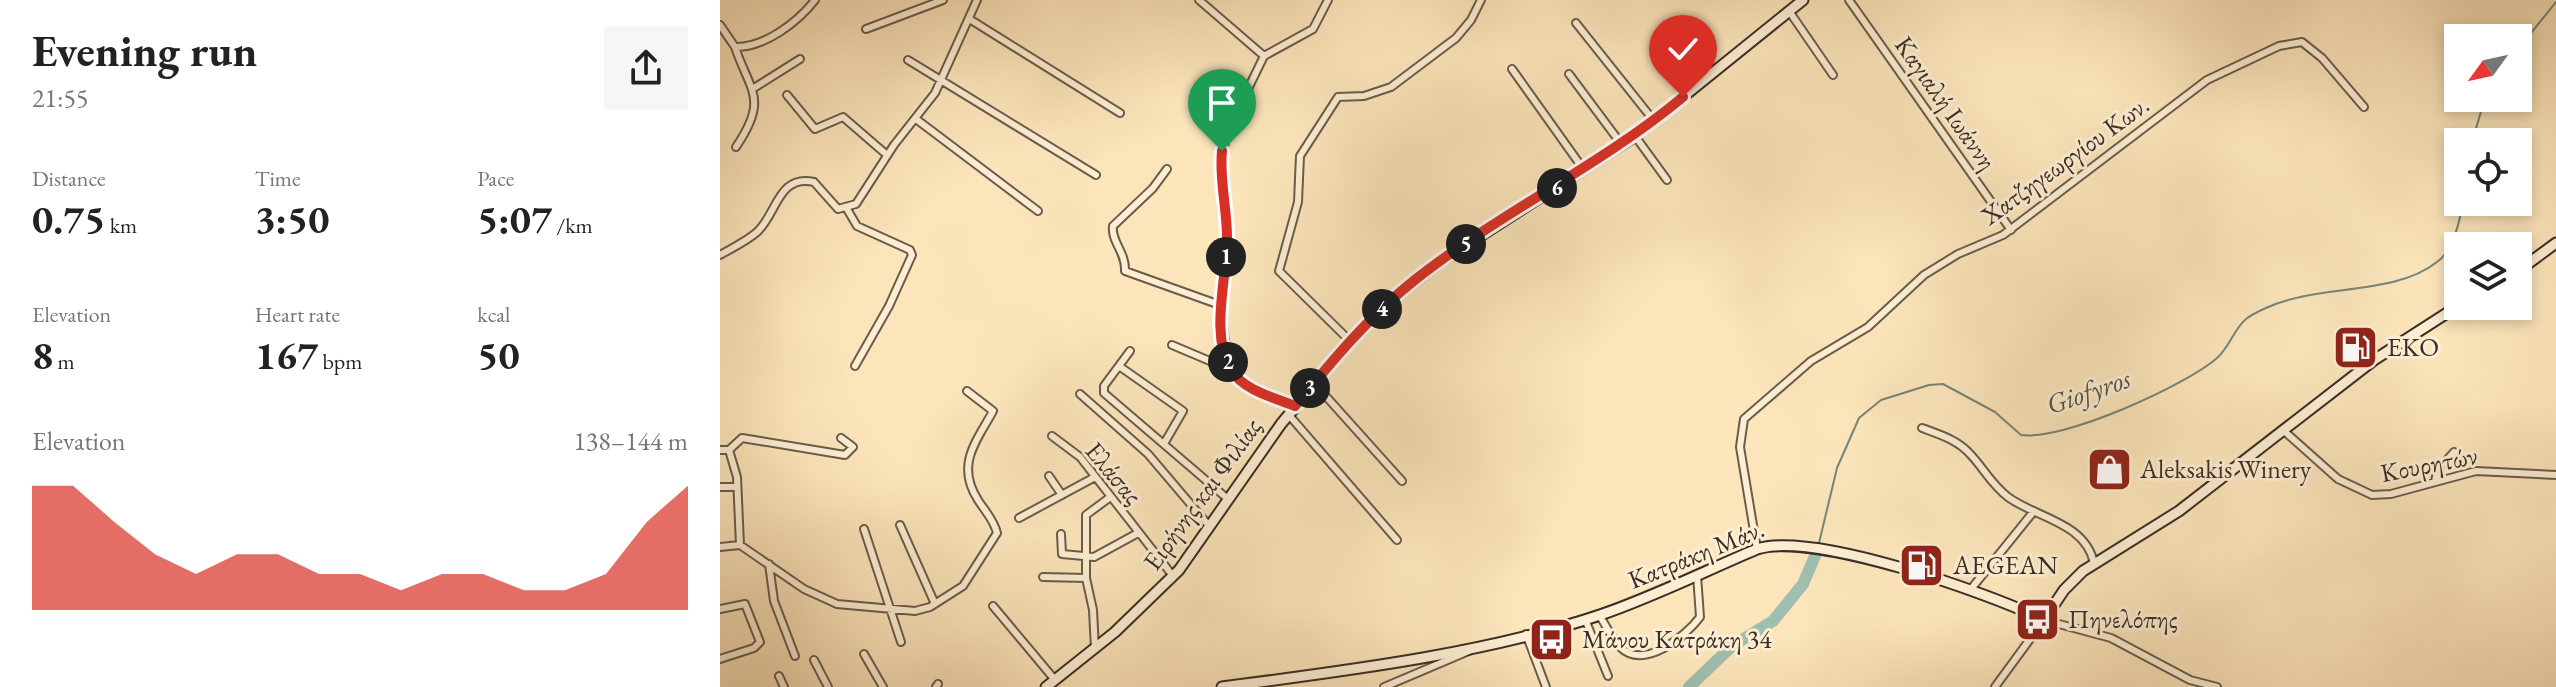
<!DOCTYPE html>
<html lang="en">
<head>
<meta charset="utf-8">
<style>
  body { margin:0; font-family:"EB Garamond",serif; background:#f6f6f6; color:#222; height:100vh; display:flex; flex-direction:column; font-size:30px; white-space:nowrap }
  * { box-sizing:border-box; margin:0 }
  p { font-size:26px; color:#767676 }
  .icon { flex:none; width:44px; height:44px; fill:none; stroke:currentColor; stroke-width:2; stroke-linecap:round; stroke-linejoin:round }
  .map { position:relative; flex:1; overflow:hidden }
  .drawer { display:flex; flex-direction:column; background:#fff; width:720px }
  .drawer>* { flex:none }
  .needle { width:52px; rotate:237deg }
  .buttons { position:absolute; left:1724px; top:24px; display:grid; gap:16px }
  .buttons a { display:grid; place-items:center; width:88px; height:88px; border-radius:0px; background:#fff; box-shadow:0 4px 12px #0003; font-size:40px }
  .pin { position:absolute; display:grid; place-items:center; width:68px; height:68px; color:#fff; margin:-82px -34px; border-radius:50% 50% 50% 0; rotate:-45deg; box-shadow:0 0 8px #0007 }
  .pin .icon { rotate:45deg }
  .km { position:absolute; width:40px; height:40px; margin:-20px; border-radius:50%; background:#222; color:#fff; font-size:22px; line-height:40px; text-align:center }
  .round { display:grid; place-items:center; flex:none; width:84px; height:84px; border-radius:0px; background:#f6f6f6 }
  .headline { display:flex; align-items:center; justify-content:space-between; height:136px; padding:0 32px }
  h1 { font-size:44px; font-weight:700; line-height:60px }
  .figures { display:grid; grid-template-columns:repeat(3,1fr); gap:12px; height:136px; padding:8px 32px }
  .figures div { display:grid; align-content:center }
  .figures b { font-size:40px; font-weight:700 }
  .figures small { font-size:22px; font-weight:400 }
  .figures p { font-size:22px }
  .chart { height:224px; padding:16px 32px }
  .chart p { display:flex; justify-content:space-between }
  .chart svg { width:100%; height:144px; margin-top:8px; fill:#d93025; opacity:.7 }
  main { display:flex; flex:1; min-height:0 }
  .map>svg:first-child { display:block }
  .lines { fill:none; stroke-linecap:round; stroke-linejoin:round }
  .stream { stroke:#768579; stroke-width:2 }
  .river { stroke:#9fbfb0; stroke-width:12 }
  .street-casing { stroke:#6a5c4b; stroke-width:10 }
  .secondary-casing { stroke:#392e26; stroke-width:13 }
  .street { stroke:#fdeed3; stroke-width:6 }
  .secondary { stroke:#fdeed3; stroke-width:9 }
  .route-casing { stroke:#fff; stroke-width:16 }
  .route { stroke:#d93025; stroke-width:10 }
  .labels { text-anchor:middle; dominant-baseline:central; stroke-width:6; stroke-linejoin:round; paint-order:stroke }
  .street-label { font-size:26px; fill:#392e26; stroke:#fdeed3 }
  .poi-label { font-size:26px; fill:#392e26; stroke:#fdeed3; text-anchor:start }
  .water-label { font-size:28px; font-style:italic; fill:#525248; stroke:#fdeed3 }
</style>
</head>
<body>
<main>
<section class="drawer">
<div class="headline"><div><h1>Evening run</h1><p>21:55</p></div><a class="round"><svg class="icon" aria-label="share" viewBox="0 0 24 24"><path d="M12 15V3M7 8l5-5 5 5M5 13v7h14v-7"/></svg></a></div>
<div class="figures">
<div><p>Distance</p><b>0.75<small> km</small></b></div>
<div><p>Time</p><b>3:50</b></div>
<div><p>Pace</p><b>5:07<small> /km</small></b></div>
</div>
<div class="figures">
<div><p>Elevation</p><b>8<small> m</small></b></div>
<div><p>Heart rate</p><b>167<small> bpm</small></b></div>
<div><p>kcal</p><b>50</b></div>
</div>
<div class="chart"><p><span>Elevation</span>138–144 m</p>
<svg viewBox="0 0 160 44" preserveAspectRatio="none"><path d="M0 44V6L10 6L20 17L30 27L40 33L50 27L60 27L70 33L80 33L90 38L100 33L110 33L120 38L130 38L140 33L150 17L160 6V44z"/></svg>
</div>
</section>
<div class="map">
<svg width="1836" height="687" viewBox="0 0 1836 687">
  <rect width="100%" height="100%" fill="#fce5bb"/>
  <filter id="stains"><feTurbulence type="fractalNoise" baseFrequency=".0025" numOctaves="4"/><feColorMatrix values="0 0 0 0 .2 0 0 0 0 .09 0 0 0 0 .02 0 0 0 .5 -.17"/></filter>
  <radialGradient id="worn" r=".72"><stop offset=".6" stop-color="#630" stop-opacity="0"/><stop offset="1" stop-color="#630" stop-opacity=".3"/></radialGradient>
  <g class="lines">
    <path class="stream" d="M1798 49 1836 2
      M1752 142 1765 98
      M1099 543 1117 468 1139 418 1161 400 1209 385 1223 384 1275 412 1301 435C1343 441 1465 386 1497 358 1509 348 1514 329 1526 319 1535 312 1554 304 1565 301 1611 286 1678 293 1717 262 1733 251 1740 220 1743 202"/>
    <path class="river" d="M969 687 1012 646 1053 621 1083 584 1098 549"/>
    <defs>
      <path id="street" d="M479 0 544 56
        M1129 0 1291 230
        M1069 11 1113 75
        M251 20 400 113
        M856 23 934 121
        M0 25 15 47
        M146 29 223 0
        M188 60 376 175
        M792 69 864 170
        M849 74 902 145
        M34 88 80 59
        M67 95 95 129 123 117 167 155
        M196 119 318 211
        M915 136 947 180
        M16 147C49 98 30 92 15 47 44 48 78 22 95 0
        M447 169 433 188 393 226C391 242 406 252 405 271L500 305
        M127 209 137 226 190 250 192 255 169 306 135 366
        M0 255C12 248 27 241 37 232 57 214 58 174 94 182L118 209 136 204 174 145 215 93 257 0
        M630 341 559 271 578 202 580 156 618 97 644 96 671 87 736 38 751 20 761 0
        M452 345 511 370
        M410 351 384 386V393L509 500
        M399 366 463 411 445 442
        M594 383 682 481
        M360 394 428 454 490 527
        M575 406 526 384 513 373 508 363 500 305 507 240 501 157 508 130 544 56 593 29 608 0
        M568 414 677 540
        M1202 428C1221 435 1238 440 1251 455 1264 469 1272 485 1288 497 1316 518 1365 522 1374 563
        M1563 430 1618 479 1652 495 1671 494 1756 471 1836 475
        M332 436 360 457 453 576
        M0 450H9L22 438 125 455 133 447 121 438
        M9 450 17 477 20 545
        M329 476 342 495
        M1715 482 1717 471 1734 452
        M0 487H17
        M299 518 375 477
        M180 525 215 604
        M144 529 181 642
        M341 534 342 554 374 557 418 533
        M0 547 20 545 84 589 117 604 195 611 210 607 243 586 277 533C274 520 265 511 258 500 235 464 257 441 273 411L247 391
        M1037 549 1020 447 1024 419 1091 361 1148 327 1204 275 1238 254 1283 235 1487 80 1559 46 1582 42 1602 58 1644 107
        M49 564 54 601 75 656
        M323 577 366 578
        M1251 589 1314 511
        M273 606 335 680
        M0 609 25 604 40 642 34 648 0 659
        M879 615C886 625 892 639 900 647 924 671 966 636 980 617L977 575
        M865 619 888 676
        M806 634 826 687
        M375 649 373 610 366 578V515L389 498
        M144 654 163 687
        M94 660 108 687
        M59 676 64 687
        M216 687 218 684
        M664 687 749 651
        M1275 687 1324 620 1391 638 1470 680 1497 687"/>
      <path id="secondary" d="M1798 271 1836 243
        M326 687 395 632 459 570 561 424 622 351 670 301 720 262 912 138 1083 0
        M502 687C624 671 764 654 880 615 933 597 985 571 1037 549 1093 531 1269 593 1324 620L1344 590 1363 571 1459 511 1654 360 1738 306"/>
    </defs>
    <use href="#street" class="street-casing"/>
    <use href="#secondary" class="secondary-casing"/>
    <use href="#street" class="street"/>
    <use href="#secondary" class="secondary"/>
  </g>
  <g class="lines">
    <defs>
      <path id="route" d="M502 151C499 179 507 208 507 237 508 275 489 333 511 370 523 390 555 398 575 406 612 361 650 315 696 279 781 212 880 166 963 97"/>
    </defs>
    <use href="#route" class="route-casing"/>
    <use href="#route" class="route"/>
  </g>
  <defs>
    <symbol id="fuel-square" viewBox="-11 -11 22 22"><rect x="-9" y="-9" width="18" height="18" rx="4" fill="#8f2418" stroke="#fdeed3"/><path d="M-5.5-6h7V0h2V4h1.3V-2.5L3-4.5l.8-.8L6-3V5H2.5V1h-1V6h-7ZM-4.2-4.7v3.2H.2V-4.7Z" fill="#fff"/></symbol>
    <symbol id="shop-square" viewBox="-11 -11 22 22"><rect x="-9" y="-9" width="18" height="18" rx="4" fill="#8f2418" stroke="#fdeed3"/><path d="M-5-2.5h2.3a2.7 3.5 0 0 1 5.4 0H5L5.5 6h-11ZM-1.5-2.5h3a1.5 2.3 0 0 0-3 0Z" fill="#fff"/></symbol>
    <symbol id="bus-square" viewBox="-11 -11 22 22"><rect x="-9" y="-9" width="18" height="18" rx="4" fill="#8f2418" stroke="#fdeed3"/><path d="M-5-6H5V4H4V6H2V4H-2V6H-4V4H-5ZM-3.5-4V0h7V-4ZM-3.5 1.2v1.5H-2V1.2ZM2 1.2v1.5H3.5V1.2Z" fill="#fff"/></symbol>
  </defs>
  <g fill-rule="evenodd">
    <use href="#fuel-square" x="1610" y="322" width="51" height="51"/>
    <use href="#shop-square" x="1364" y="444" width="51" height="51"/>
    <use href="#fuel-square" x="1176" y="540" width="51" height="51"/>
    <use href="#bus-square" x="1292" y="594" width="51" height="51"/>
    <use href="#bus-square" x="806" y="614" width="51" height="51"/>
  </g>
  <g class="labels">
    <g class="street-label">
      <text transform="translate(1226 103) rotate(55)">Καγιαλή Ιωάννη</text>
      <text transform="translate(1345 160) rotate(-36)">Χατζηγεωργίου Κων.</text>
      <text transform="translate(1709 464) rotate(-11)">Κουρητών</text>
      <text transform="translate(394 473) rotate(50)">Ελάσας</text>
      <text transform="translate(482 494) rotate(-54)">Ειρήνης και Φιλίας</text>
      <text transform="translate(976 554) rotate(-22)">Κατράκη Μάν.</text>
    </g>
    <g class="poi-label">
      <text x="1667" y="347">EKO</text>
      <text x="1420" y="469">Aleksakis Winery</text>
      <text x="1233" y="565">AEGEAN</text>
      <text x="1348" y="619">Πηνελόπης</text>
      <text x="862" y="639">Μάνου Κατράκη 34</text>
    </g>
    <g class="water-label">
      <text transform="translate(1368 391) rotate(-19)">Giofyros</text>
    </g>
  </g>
  <rect width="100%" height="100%" filter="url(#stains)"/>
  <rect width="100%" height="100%" fill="url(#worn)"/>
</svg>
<div class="buttons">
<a><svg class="needle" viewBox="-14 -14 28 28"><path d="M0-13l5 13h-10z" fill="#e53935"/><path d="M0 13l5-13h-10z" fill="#767676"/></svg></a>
<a><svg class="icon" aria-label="locate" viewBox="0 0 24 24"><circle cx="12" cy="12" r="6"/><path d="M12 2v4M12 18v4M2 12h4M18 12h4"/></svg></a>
<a><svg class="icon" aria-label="layers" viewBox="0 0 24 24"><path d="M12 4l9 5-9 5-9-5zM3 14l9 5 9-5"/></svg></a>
</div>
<div class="pin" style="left:502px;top:151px;background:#1e9e55"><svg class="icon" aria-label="arrive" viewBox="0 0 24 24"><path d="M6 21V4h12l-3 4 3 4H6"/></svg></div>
<div class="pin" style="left:963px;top:97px;background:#d93025"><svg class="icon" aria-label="check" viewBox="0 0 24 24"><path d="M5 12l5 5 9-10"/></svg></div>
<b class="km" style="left:506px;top:257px">1</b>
<b class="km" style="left:508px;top:362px">2</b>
<b class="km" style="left:590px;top:388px">3</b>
<b class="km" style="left:662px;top:309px">4</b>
<b class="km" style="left:746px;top:244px">5</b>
<b class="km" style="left:837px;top:188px">6</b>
</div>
</main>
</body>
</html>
